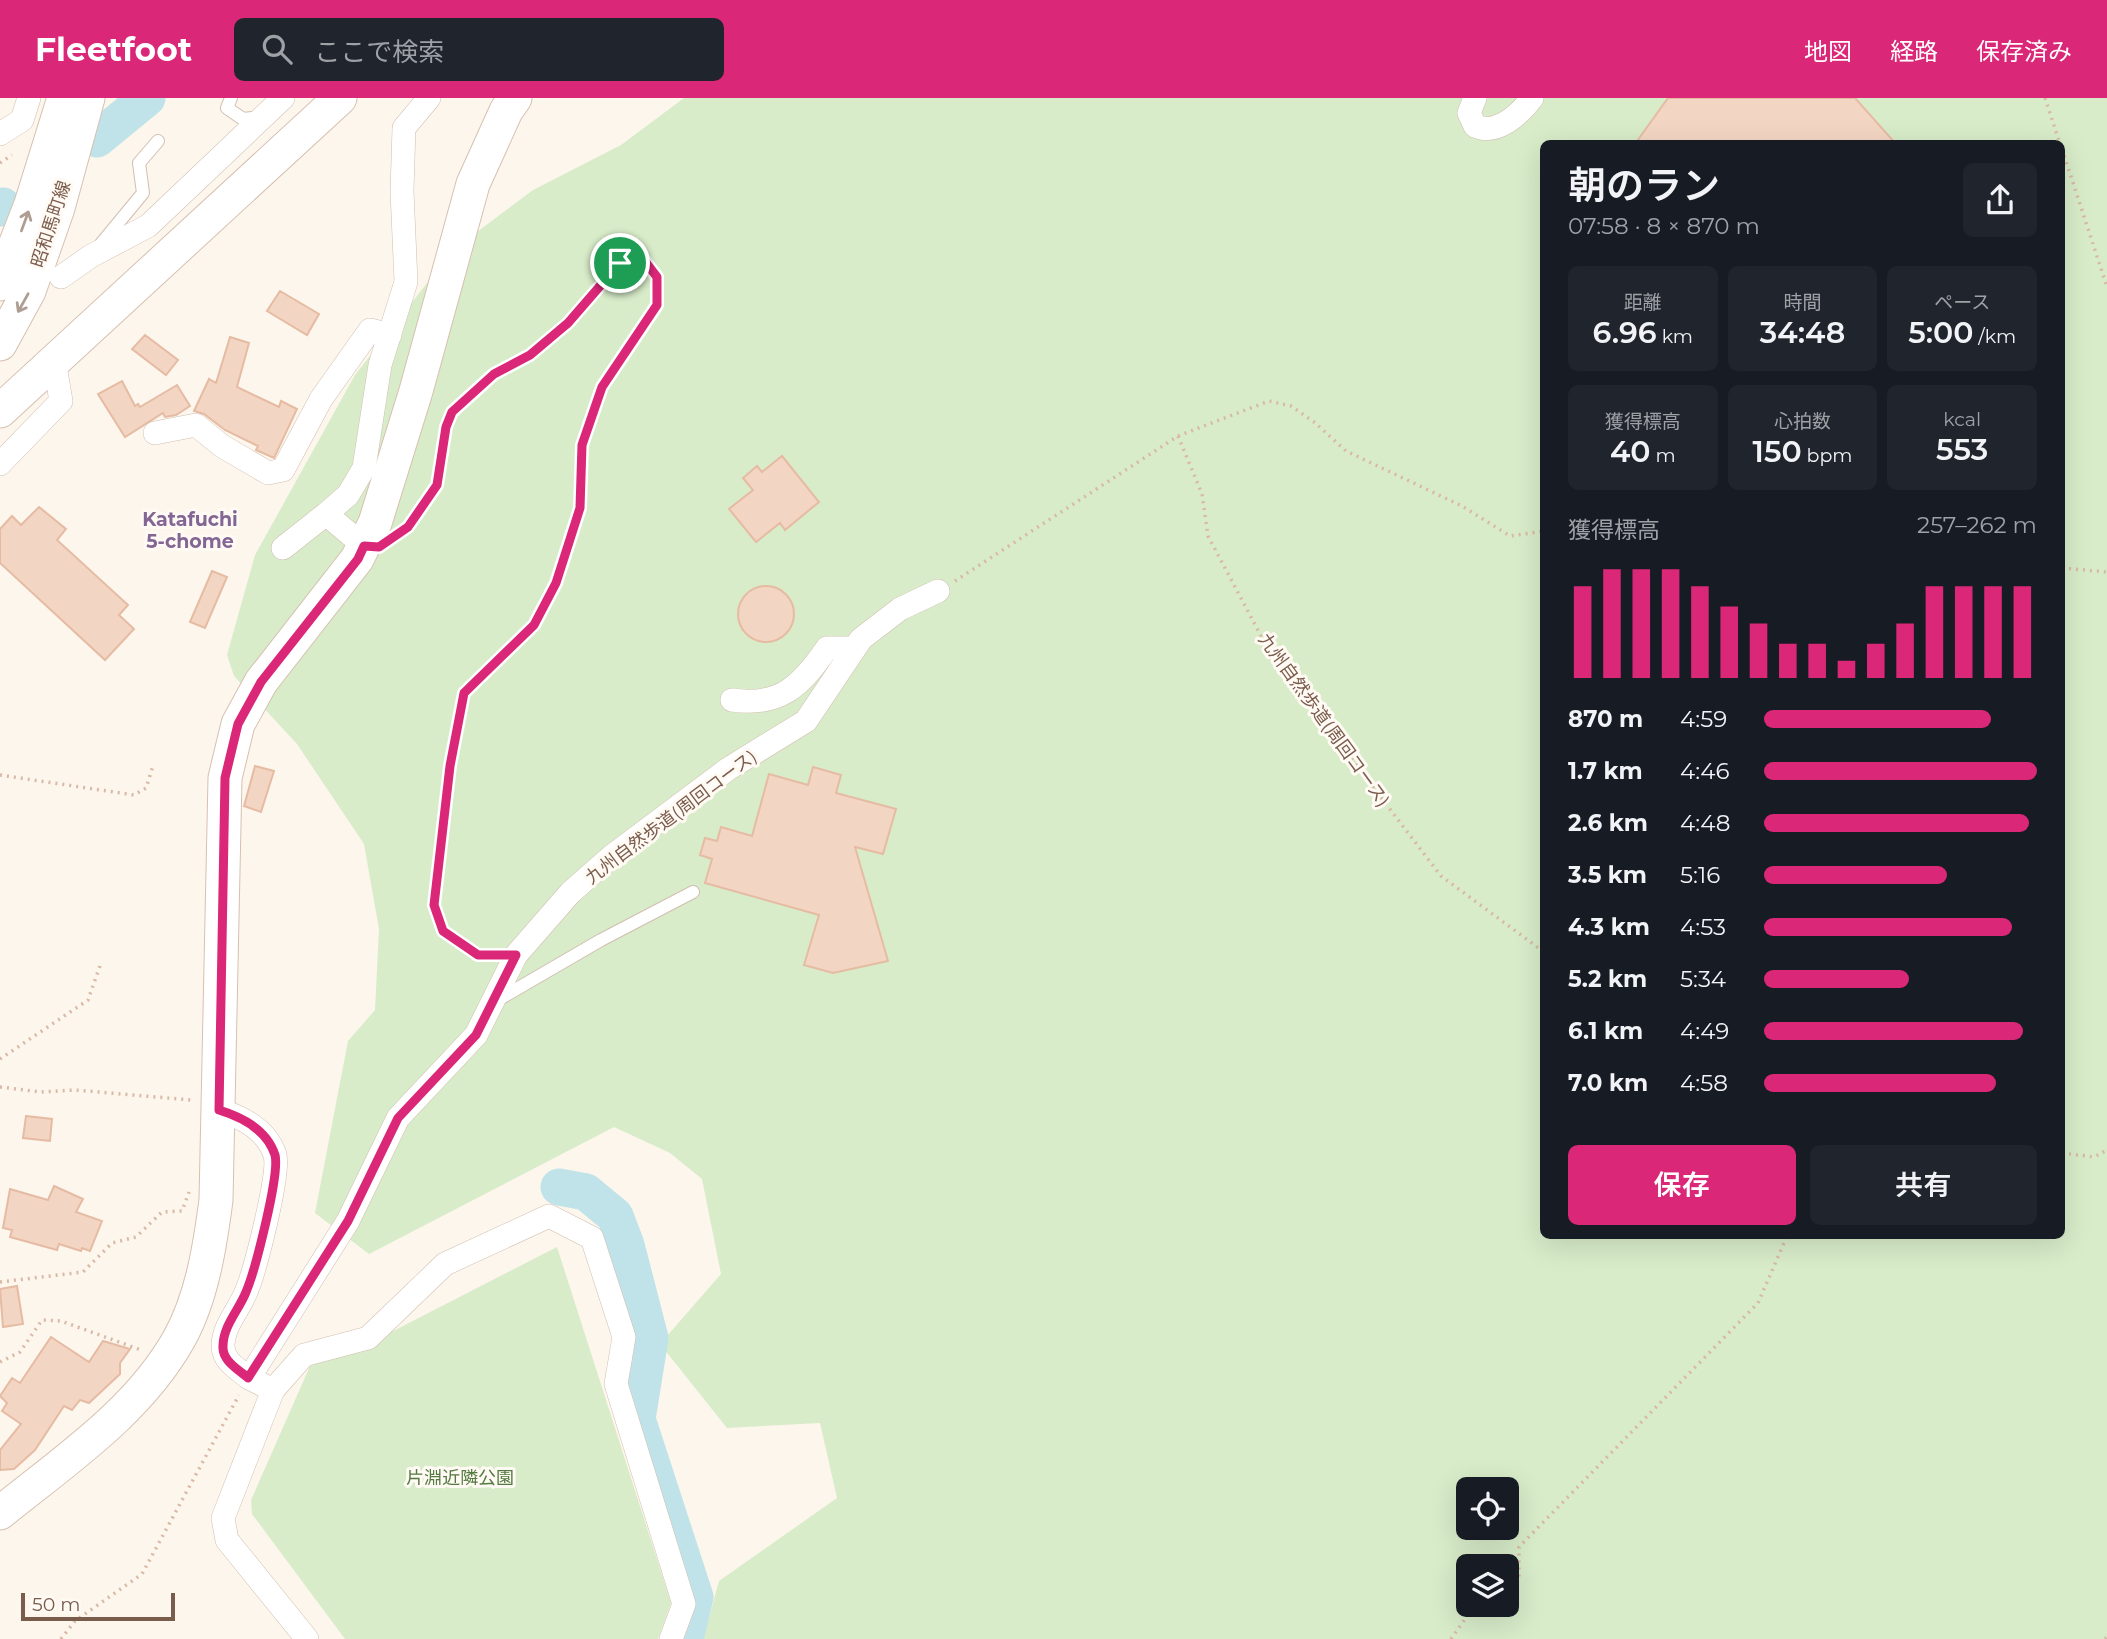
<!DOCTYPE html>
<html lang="ja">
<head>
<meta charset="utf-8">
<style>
  body { margin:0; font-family:Montserrat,"Noto Sans JP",sans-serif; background:#20242c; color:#f1f3f6; height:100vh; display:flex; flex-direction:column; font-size:26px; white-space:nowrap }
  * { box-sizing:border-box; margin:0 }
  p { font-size:23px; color:#9ea1a6 }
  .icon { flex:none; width:38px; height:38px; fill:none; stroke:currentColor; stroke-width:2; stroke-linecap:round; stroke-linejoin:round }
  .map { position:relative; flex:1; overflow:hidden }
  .drawer { position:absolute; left:1540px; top:42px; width:525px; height:1099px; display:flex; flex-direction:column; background:#171b24; border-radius:10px; box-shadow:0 7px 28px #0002 }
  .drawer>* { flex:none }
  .controls { position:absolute; left:1456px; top:1379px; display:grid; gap:14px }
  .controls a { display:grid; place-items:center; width:63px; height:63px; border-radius:10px; background:#171b24; box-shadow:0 7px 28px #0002; font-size:35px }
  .scale { position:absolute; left:21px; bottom:18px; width:154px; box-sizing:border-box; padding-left:7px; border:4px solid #7a5c4d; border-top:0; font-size:19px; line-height:24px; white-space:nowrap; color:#7a5c4d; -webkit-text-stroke:5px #fffaf3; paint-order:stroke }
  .pin { position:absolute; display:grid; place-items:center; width:60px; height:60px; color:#fff; margin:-30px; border:4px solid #fff; border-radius:50%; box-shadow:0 2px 7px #0007 }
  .round { display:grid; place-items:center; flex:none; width:74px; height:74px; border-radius:10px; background:#20242c }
  .headline { display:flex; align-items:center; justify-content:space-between; height:119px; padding:0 28px }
  h1 { font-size:38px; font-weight:600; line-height:52px }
  .metrics { display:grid; grid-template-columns:repeat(3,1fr); gap:10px; height:119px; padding:7px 28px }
  .metrics div { display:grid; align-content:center; border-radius:10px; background:#20242c; text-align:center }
  .metrics b { font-size:30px; font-weight:600 }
  .metrics small { font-size:19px; font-weight:400 }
  .metrics p { font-size:19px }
  .chart { height:196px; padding:14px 28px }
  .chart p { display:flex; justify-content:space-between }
  .chart svg { width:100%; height:126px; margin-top:7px; stroke:#db2777; stroke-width:6 }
  .button { display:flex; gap:14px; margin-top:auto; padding:14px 28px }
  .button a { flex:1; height:80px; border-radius:10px; background:#db2777; color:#fff; font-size:28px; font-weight:600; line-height:80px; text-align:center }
  .button a+a { background:#20242c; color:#f1f3f6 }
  ul { padding:0 28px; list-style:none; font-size:23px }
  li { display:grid; grid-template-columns:112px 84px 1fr; align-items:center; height:52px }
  li i { height:18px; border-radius:9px; background:#db2777 }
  header { display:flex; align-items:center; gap:42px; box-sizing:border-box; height:98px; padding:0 35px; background:#db2777; color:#fff }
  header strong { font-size:33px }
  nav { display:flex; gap:38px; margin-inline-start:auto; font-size:24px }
  .search { width:490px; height:63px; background:#20242c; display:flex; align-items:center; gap:18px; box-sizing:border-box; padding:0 24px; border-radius:10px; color:#9ea1a6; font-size:26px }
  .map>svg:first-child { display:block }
  .green { fill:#d8ecc9; fill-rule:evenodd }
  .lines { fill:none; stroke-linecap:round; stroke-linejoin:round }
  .river { stroke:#bfe3e8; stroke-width:37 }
  .building { fill:#f3d5c3; stroke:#e6bba3; stroke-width:2 }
  .lane-casing { stroke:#d1beb0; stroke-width:14 }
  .street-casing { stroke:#d1beb0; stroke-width:24 }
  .secondary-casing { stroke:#d6c0b0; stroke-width:35 }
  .path { stroke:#d9b8a5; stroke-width:3.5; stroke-dasharray:2 5; stroke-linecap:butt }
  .lane { stroke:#fff; stroke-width:12 }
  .street { stroke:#fff; stroke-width:23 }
  .secondary { stroke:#fff; stroke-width:33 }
  .oneway { stroke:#af9d94 }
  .route-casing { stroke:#fff; stroke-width:14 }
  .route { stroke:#db2777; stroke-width:9 }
  .labels { text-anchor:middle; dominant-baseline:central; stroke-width:6; stroke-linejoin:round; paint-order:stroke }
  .street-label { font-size:18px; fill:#7a5c4d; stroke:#fffaf3 }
  .park-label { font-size:18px; fill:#537a41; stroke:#fffaf3 }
  .neighbourhood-label { font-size:19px; font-weight:bold; fill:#846695; stroke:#fffaf3 }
</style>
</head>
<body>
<header>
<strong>Fleetfoot</strong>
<div class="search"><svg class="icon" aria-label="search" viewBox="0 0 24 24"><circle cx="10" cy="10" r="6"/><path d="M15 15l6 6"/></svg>ここで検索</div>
<nav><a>地図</a><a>経路</a><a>保存済み</a></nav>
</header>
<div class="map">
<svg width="2107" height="1541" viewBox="0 0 2107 1541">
  <rect width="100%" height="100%" fill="#fdf6ec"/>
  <path class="green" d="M684 0H2107V1541H703L719 1483 837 1400 820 1325 727 1330 660 1246 721 1176 702 1081 670 1055 614 1029 369 1156 315 1115 348 943 375 912 379 831 364 746 297 646 234 578 227 557 255 457 355 277 453 152 533 92 621 47ZM1544 46H2062V1138H1544ZM1468 1391H1507V1430H1468ZM1468 1468H1507V1507H1468Z
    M557 1149 671 1505 658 1541H345L252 1416 251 1402 310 1268 366 1247Z"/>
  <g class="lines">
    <path class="river" d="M97 41 147 0
      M0 110 3 108
      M559 1089 586 1094 615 1118 626 1147 650 1240 637 1321 695 1499 685 1541"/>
  </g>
  <path class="building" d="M1668 0H1855L1896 46H1635Z
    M280 193 319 216 307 237 267 213Z
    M145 237 178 262 166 277 132 251Z
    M230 239 249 245 237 289 279 309 281 303 297 311 274 360 256 352 258 348 225 332 204 316 194 313 209 281 216 285Z
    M122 283 135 308 138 306 140 309 177 287 190 308 176 317 165 319 163 315 125 339 98 296Z
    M782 358 819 404 785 432 780 425 756 444 729 411 753 392 743 380 757 368 762 374Z
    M39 409 66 431 57 442 128 507 119 517 134 531 105 562 0 465V431L12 418 21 427Z
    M212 473 227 479 205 530 190 524Z
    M738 516a28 28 0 1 1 56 0a28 28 0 1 1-56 0Z
    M255 668 274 673 261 714 244 708Z
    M813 669 841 677 836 695 896 711 883 756 855 749 888 863 833 875 804 867 819 817 705 785 712 761 700 757 705 740 717 743 721 729 752 738 769 676 808 687Z
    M26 1018 52 1021 50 1043 23 1040Z
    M54 1088 83 1101 76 1114 102 1123 90 1153 82 1150 81 1153 59 1146 57 1152 10 1139 12 1132 3 1130 10 1091 48 1102Z
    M17 1188 23 1226 3 1229 0 1191Z
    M51 1239 89 1264 103 1243 130 1251 120 1265V1276L89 1305 80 1302 72 1312 64 1308 35 1352 14 1371 0 1372V1352L21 1326 2 1313 7 1305 0 1298 12 1280 20 1285Z"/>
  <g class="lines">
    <defs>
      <path id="lane" d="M231 0 227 10 243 21 260 19
        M100 147 143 95 139 65 158 43
        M496 903 601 842 693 794"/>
      <path id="street" d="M1475 0 1469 15 1475 28C1497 38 1520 16 1532 0
        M0 36 22 22 29 0
        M61 179 91 158 148 128 283 0
        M155 335 196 327 222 348 268 375 283 372 321 301 370 232 390 237
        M0 366 61 303 54 262
        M364 448 326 416 348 397 364 370 380 267 406 184 402 93 404 30 429 0
        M283 450 326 416
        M732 602C780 609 801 588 827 550H854
        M219 1012C242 1019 267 1032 275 1057 280 1076 255 1173 246 1194 239 1212 223 1228 223 1248 223 1263 238 1271 249 1280
        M273 1292 249 1280 348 1123 398 1020 476 937 516 857 570 795 612 758 728 671 806 623 861 541 900 511 938 493
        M307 1541 227 1442 223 1420 273 1292 304 1257 368 1240 445 1166 549 1118 592 1140 624 1239 616 1286 684 1506 671 1541"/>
      <path id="secondary" d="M0 186 31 106 64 0
        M0 246 29 193 58 110 88 0
        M0 313 340 0
        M0 1415C64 1363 138 1314 179 1241 202 1200 210 1148 216 1102L225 680 238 626 261 584 357 461 375 425 416 293 473 86 506 13 515 0"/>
    </defs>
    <use href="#lane" class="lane-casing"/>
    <use href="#street" class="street-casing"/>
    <use href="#secondary" class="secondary-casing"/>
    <path class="path" d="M2045 0 2060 46
      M2062 51 2107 189
      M0 65 12 57
      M1178 338 1202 396 1208 438 1269 553 1441 778 1544 854
      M400 434 408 429 437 387 446 329 452 314 494 276 530 257 568 225 620 165 633 158 644 162 658 179 657 207 602 289 582 347 580 410 557 485 534 527 464 595 450 668 434 807 443 833 478 857H491
      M2062 470 2107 474
      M955 483 1178 338 1269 303 1291 308 1314 324 1346 353 1462 408 1510 438 1544 433
      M0 677 134 697 146 690 153 668
      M0 961 88 902 101 865
      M0 989 41 994 75 992 191 1002
      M2062 1055 2094 1059 2107 1052
      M0 1184 83 1174 112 1145 136 1139 162 1114 182 1113 189 1094
      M0 1264 20 1254 42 1222 61 1223 141 1252
      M1507 1485 1519 1479V1449L1758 1205 1787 1138
      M61 1541 75 1523 142 1476 239 1297
      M1451 1541 1475 1507
      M2105 1541 2107 1539"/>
    <use href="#lane" class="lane"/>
    <use href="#street" class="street"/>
    <use href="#secondary" class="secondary"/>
  </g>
  <defs><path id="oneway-shaft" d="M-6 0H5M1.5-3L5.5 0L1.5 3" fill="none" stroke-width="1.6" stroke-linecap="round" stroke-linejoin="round" transform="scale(1.75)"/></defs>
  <g class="oneway">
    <use href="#oneway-shaft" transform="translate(25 123) rotate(-70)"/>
    <use href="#oneway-shaft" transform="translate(23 205) rotate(119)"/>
  </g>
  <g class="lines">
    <defs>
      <path id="route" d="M633 158 644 162 657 179V207L602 289 582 347 580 410 556 485 534 527 464 595 450 668 434 807 443 833 478 857H516L476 937 398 1020 348 1123 248 1280C238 1271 222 1263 223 1248 223 1228 239 1212 246 1194 255 1173 280 1076 275 1057 267 1032 242 1019 219 1012L225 680 238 626 261 584 358 461 364 448 379 449 408 429 437 387 446 329 452 314 494 276 530 257 568 225 620 165Z"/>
    </defs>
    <use href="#route" class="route-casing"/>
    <use href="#route" class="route"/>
  </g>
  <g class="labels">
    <g class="street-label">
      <text transform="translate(51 126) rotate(-72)">昭和馬町線</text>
      <text transform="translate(1324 622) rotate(54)">九州自然歩道(周回コース)</text>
      <text transform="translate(671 719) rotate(-37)">九州自然歩道(周回コース)</text>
    </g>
    <g class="park-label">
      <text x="460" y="1380">片淵近隣公園</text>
    </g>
    <g class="neighbourhood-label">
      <text x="190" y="421">Katafuchi<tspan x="190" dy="22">5-chome</tspan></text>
    </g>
  </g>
</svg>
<div class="controls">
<a><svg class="icon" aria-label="locate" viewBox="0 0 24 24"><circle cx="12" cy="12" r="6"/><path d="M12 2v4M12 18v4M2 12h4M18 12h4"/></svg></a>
<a><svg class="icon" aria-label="layers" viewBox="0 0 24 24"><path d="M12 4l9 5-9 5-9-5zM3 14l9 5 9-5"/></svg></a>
</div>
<div class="scale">50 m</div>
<div class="pin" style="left:620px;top:165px;background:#1e9e55"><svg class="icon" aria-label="arrive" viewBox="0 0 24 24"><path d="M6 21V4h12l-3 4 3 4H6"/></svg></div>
<section class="drawer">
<div class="headline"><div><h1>朝のラン</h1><p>07:58 · 8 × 870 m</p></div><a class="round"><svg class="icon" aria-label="share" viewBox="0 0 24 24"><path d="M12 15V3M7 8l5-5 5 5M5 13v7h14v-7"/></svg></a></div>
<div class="metrics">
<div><p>距離</p><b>6.96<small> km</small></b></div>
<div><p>時間</p><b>34:48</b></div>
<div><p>ペース</p><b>5:00<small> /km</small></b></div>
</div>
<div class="metrics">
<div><p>獲得標高</p><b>40<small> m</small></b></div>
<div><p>心拍数</p><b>150<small> bpm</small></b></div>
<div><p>kcal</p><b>553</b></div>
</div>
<div class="chart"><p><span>獲得標高</span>257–262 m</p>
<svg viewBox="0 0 160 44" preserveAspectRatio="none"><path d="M5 44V12M15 44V6M25 44V6M35 44V6M45 44V12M55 44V19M65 44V25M75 44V32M85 44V32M95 44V38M105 44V32M115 44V25M125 44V12M135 44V12M145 44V12M155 44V12"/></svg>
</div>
<ul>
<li><b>870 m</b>4:59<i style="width:83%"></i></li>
<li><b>1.7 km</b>4:46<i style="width:100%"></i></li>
<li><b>2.6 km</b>4:48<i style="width:97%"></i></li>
<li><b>3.5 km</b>5:16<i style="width:67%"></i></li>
<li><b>4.3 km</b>4:53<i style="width:91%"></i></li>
<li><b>5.2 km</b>5:34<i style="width:53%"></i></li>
<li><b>6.1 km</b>4:49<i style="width:95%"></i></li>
<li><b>7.0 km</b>4:58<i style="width:85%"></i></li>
</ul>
<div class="button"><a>保存</a><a>共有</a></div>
</section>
</div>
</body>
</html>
